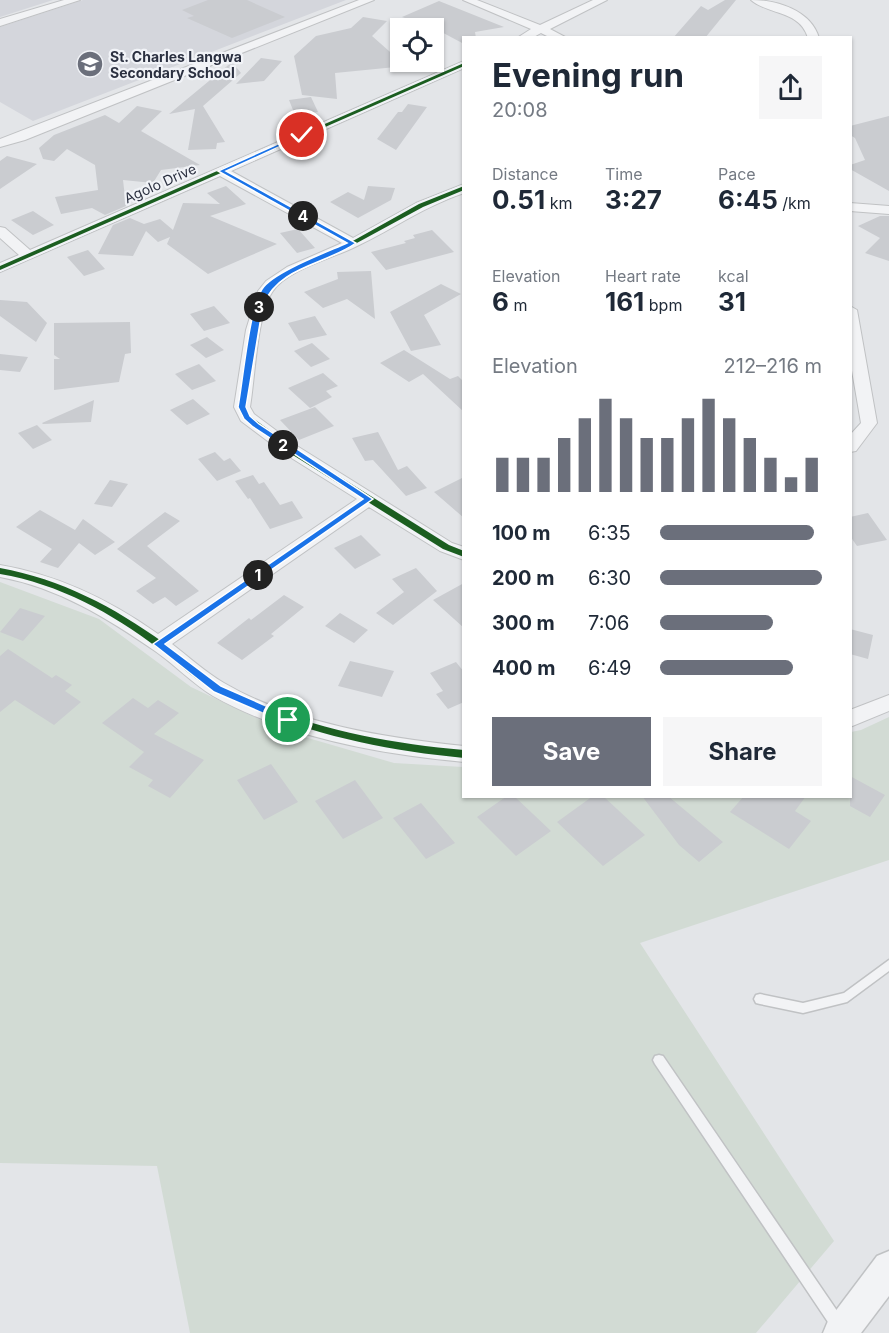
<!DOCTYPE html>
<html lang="en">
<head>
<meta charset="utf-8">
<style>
  body { margin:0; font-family:Inter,sans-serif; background:#f6f6f7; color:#1f2937; height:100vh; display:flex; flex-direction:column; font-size:22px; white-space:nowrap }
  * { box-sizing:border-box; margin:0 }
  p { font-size:20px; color:#747a83 }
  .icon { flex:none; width:33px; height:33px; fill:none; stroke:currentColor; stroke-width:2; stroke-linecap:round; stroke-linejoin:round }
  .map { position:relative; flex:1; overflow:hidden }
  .details { position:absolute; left:462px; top:36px; width:390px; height:762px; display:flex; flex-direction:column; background:#fff; border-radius:0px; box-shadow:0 2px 4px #0004 }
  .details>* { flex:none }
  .buttons { position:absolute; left:390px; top:18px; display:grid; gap:12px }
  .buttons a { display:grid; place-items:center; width:54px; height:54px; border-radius:0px; background:#fff; box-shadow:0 2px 4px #0004; font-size:30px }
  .pin { position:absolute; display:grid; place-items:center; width:51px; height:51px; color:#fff; margin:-26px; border:3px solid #fff; border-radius:50%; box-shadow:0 2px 6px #0007 }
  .km { position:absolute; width:30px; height:30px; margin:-15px; border-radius:50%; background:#222; color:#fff; font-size:16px; line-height:30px; text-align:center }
  .round { display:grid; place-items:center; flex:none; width:63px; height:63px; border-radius:0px; background:#f6f6f7 }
  .summary { display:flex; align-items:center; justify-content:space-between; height:102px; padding:0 30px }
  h1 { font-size:33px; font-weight:700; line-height:45px }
  .figures { display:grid; grid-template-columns:repeat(3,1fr); gap:9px; height:102px; padding:6px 30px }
  .figures div { display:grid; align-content:center }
  .figures b { font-size:26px; font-weight:700 }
  .figures small { font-size:16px; font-weight:400 }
  .figures p { font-size:16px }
  .chart { height:168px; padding:12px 30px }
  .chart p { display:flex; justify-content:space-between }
  .chart svg { width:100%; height:108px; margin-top:6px; stroke:#6b6f7b; stroke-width:6 }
  .cta { display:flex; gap:12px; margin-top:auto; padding:12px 30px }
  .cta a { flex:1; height:69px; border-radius:0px; background:#6b6f7b; color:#fff; font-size:24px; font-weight:700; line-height:69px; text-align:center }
  .cta a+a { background:#f6f6f7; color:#1f2937 }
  ul { padding:0 30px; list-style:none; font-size:20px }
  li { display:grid; grid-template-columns:96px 72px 1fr; align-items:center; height:45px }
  li i { height:15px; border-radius:8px; background:#6b6f7b }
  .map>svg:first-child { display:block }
  .built { fill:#d4d6dc }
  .green { fill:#d2dbd4 }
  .building { fill:#caccd0 }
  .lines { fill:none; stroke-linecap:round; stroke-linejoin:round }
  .service-casing { stroke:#c0c2c4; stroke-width:3 }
  .minor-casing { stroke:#c0c2c4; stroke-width:2 }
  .tertiary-casing { stroke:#c0c2c4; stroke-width:3 }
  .service { fill:#f2f3f5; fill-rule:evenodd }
  .minor { fill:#f2f3f5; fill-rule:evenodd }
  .tertiary { fill:#f2f3f5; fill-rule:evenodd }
  .cycleway-casing { stroke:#f1f3f7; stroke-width:4 }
  .cycleway { fill:#1b5e20; fill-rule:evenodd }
  .route { fill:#1a73e8; stroke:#fff; stroke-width:1.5 }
  .labels { text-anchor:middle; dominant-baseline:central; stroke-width:4.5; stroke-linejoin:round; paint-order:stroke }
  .far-poi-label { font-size:14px; font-weight:bold; fill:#2b3040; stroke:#f1f3f7; text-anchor:start }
  .far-street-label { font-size:14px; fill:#2b3040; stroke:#f1f3f7 }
</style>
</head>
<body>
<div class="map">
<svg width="889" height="1333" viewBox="0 0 889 1333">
  <rect width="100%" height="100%" fill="#e3e5e8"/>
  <path class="built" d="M0 0H53L0 17Z
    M83 0H346L33 121 0 102V27Z"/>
  <path class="green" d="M0 582 99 619 191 687 284 731 394 763 463 767 464 796H850L851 732 861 730 889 717V860L640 943 834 1241 756 1333H190L157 1166 0 1163Z"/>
  <path class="building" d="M208 0H247L285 17 232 38 187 18 194 16 182 10Z
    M725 0H736L705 38H673L701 6 708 10Z
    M439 1 504 27 475 32 476 38H464V44L434 28 402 17Z
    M363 17 387 21 372 36 406 66 335 73 337 99 302 95 294 56 316 36 351 28Z
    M261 58 282 61 264 81 236 84Z
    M232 62 241 73 203 106 225 142 217 143 216 149 188 150 195 109 169 114Z
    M311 97 318 112 295 115 289 100Z
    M408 104 427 107 396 150 377 139 398 112H402Z
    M137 106 162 111 141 131 200 165 161 170 153 183 123 180 126 206 105 215 92 208 61 214 55 197 98 190 95 165 67 149 54 161 43 159 39 148 54 135 105 115 119 123Z
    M889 116V191L850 169V165L865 160 855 138 850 135V126Z
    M7 156 37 164 0 189V161Z
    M226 186 246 204 210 216 277 244 208 274 167 244 170 237 158 242 146 231 133 256 98 254 113 225 130 218 144 224 160 219 173 230 183 203 220 204 207 193Z
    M368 186 395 188 391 200 358 218 330 202 348 192 364 200Z
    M33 211 54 225 33 235 11 220Z
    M880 216H889V261L865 253 880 238 858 226Z
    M298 229 315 248 297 253 280 233Z
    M432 230 454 252 386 270 371 252 406 243 404 241 415 238 413 235Z
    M88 250 105 269 84 276 67 257Z
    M371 271 375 319 347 299 323 308 304 292 338 279 337 272Z
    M441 284 461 294 424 315 441 345 411 351 390 312Z
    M0 300 27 302 47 323 36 342 0 316Z
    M214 306 230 323 204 331 190 314Z
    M315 316 327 335 299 341 288 323Z
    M130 322 131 353 125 354 119 382 54 390V359H60L54 355V323Z
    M207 337 224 350 206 358 190 345Z
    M312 343 330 359 311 367 294 351Z
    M404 350 450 379 458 376 464 382V412L423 374 409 382 380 363Z
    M0 354 28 357 20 372 0 370Z
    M199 364 216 381 192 390 175 374Z
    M323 373 338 386 326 391 332 397 310 408 288 388Z
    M193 399 210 414 187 425 170 410Z
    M94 400 91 422 43 424 42 423Z
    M315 407 334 426 299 440 280 420Z
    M37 425 52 440 33 449 18 433Z
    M378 432 398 470 407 466 427 488 406 496 373 460 365 461 352 438Z
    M215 452 224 461 230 458 241 471 217 481 198 459Z
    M253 475 259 484 264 482 280 505 292 501 303 518 270 529 250 498 248 499 235 481Z
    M464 477V518L434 492Z
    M110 480 128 484 112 507 94 504Z
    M40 510 75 530 83 519 115 542 95 555 79 543 58 568 40 562 52 549 16 527Z
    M165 512 180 521 147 546 199 591 176 606 165 597 153 604 136 591 156 578 117 549Z
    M868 513 887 540 857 546 850 536V517Z
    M361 535 381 555 355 569 334 548Z
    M416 568 437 591 393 625 376 613 404 592 392 579Z
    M464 583V628L433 600Z
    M284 595 304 607 271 634 274 636 242 660 217 643 249 618 251 620Z
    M20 608 45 616 23 641 0 632Z
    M340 613 368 630 354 643 325 626Z
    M850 629 873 635 868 659 850 654Z
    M8 649 52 678 56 675 72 685 65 691 81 702 54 725 15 700 0 712V656Z
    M350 661 394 671 382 697 338 686Z
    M456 662 464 672V702L448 709 436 694 443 691 430 673Z
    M133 698 148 708 158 700 179 713 154 734 204 760 170 798 148 786 153 780 129 767 144 752 102 723Z
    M271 764 298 802 264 820 237 780Z
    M850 776 885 795 870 817 850 806Z
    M355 780 383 818 343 839 315 801Z
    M507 796H514L551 831 516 856 477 817Z
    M593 796H603L645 835 603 866 557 822Z
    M642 796H668L723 842 699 862 679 845Z
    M744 796H806L795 811 811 821 789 849 730 812Z
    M421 803 455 843 426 859 393 818Z"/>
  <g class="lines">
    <defs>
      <path id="service" d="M889 960V971L847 1002 803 1013 760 1004 756 1003 754 999 756 995 760 994 803 1003 844 993Z
        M659 1055 663 1056 844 1321 846 1326 844 1331 839 1333 834 1331 655 1064 653 1060 655 1056Z"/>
      <path id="minor" d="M64 0H80L0 26V19Z
        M359 0H374L25 140 0 147V139Z
        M463 0H477L540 25 593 0H607L550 29 567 38H551L541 33 532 38H517L531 29Z
        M751 0C776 0 811 10 819 38H808C800 10 768 15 751 0Z
        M464 61V68L231 171 353 238 416 203 464 184V193C425 206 393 229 357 246 334 258 288 269 273 291 257 313 255 378 250 407L254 414 297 446 452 543 464 547V560L440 551 369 507 172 644C189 657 205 672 224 683 292 723 386 738 464 746V762C379 754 288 738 213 696 192 683 175 665 155 651 107 618 59 588 0 577V565C59 575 110 600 158 634L357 499 285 454 241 421 234 407 246 330 258 291 266 281 287 267 342 243 220 176 0 272V263L19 255 0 238V227L5 228 30 250Z
        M850 203 889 206V214L850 211Z
        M850 306 857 310 877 423 856 451 850 452V435L861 423 850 359Z
        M889 695V711L850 727V710Z"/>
      <path id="tertiary" d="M889 1251V1296L861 1333H823L828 1321 877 1256Z"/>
    </defs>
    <use href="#service" class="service-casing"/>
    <use href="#minor" class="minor-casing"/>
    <use href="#tertiary" class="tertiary-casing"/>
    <use href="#service" class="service"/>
    <use href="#minor" class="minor"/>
    <use href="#tertiary" class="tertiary"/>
    <defs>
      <path id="cycleway" d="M464 63V66L0 270V266Z
        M464 186V190L423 207 355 244 294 271 273 285 268 292 260 315 246 407 250 416 294 448 449 545 464 551V557L443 549 288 452 244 419 238 407 254 315 262 291 269 282 290 269 351 242 419 204Z
        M0 568C61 579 114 607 164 643 184 658 201 675 222 687 235 695 250 700 264 706 328 732 395 744 464 750V758C393 751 325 738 259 711 246 706 231 700 218 693 196 681 179 664 159 649 112 613 59 584 0 574Z"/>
    </defs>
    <use href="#cycleway" class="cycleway-casing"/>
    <use href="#cycleway" class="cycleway"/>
  </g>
  <path class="route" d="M300 134 305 135 226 171 356 243C325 265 279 266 263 305L246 407 250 416 259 424 373 499 165 644 221 686 291 717V723L288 724 214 692 153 644 363 499 253 427 244 419 238 407C243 380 249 310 262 289 273 272 327 252 347 243L218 171Z"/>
  <defs>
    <symbol id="school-disc" viewBox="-11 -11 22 22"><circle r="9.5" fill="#6b6f7b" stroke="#f1f3f7"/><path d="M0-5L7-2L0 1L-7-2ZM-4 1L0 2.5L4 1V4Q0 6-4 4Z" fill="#fff"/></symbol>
  </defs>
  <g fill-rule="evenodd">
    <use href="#school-disc" x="75" y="49" width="30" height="30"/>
  </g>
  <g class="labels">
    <g class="far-poi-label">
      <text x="110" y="56">St. Charles Langwa<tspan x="110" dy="16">Secondary School</tspan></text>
    </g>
    <g class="far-street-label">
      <text transform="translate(160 183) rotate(-24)">Agolo Drive</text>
    </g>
  </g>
</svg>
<div class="buttons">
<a><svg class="icon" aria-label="locate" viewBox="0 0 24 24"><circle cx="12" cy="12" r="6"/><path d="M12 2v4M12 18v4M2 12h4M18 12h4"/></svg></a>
</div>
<div class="pin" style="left:288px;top:720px;background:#1e9e55"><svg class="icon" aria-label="arrive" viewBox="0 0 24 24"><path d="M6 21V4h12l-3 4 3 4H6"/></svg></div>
<div class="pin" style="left:302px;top:135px;background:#d93025"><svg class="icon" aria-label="check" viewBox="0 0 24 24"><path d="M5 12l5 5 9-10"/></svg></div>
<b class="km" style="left:258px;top:575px">1</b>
<b class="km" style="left:283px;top:445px">2</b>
<b class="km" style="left:259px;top:307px">3</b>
<b class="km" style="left:303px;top:216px">4</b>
<section class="details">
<div class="summary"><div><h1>Evening run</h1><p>20:08</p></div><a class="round"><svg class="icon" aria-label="share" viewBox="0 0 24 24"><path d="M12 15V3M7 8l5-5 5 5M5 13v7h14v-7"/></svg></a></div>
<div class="figures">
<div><p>Distance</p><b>0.51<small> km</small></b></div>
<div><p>Time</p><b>3:27</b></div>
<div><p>Pace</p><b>6:45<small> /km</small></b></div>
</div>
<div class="figures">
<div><p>Elevation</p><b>6<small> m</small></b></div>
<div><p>Heart rate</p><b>161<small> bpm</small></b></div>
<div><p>kcal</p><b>31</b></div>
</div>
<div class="chart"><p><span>Elevation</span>212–216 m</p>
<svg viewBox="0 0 160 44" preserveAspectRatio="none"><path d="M5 44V30M15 44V30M25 44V30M35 44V22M45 44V14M55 44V6M65 44V14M75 44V22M85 44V22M95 44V14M105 44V6M115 44V14M125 44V22M135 44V30M145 44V38M155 44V30"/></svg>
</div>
<ul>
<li><b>100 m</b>6:35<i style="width:95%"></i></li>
<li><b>200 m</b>6:30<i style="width:100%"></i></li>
<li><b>300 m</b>7:06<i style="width:70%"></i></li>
<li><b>400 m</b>6:49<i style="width:82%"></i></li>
</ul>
<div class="cta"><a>Save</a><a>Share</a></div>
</section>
</div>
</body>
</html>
